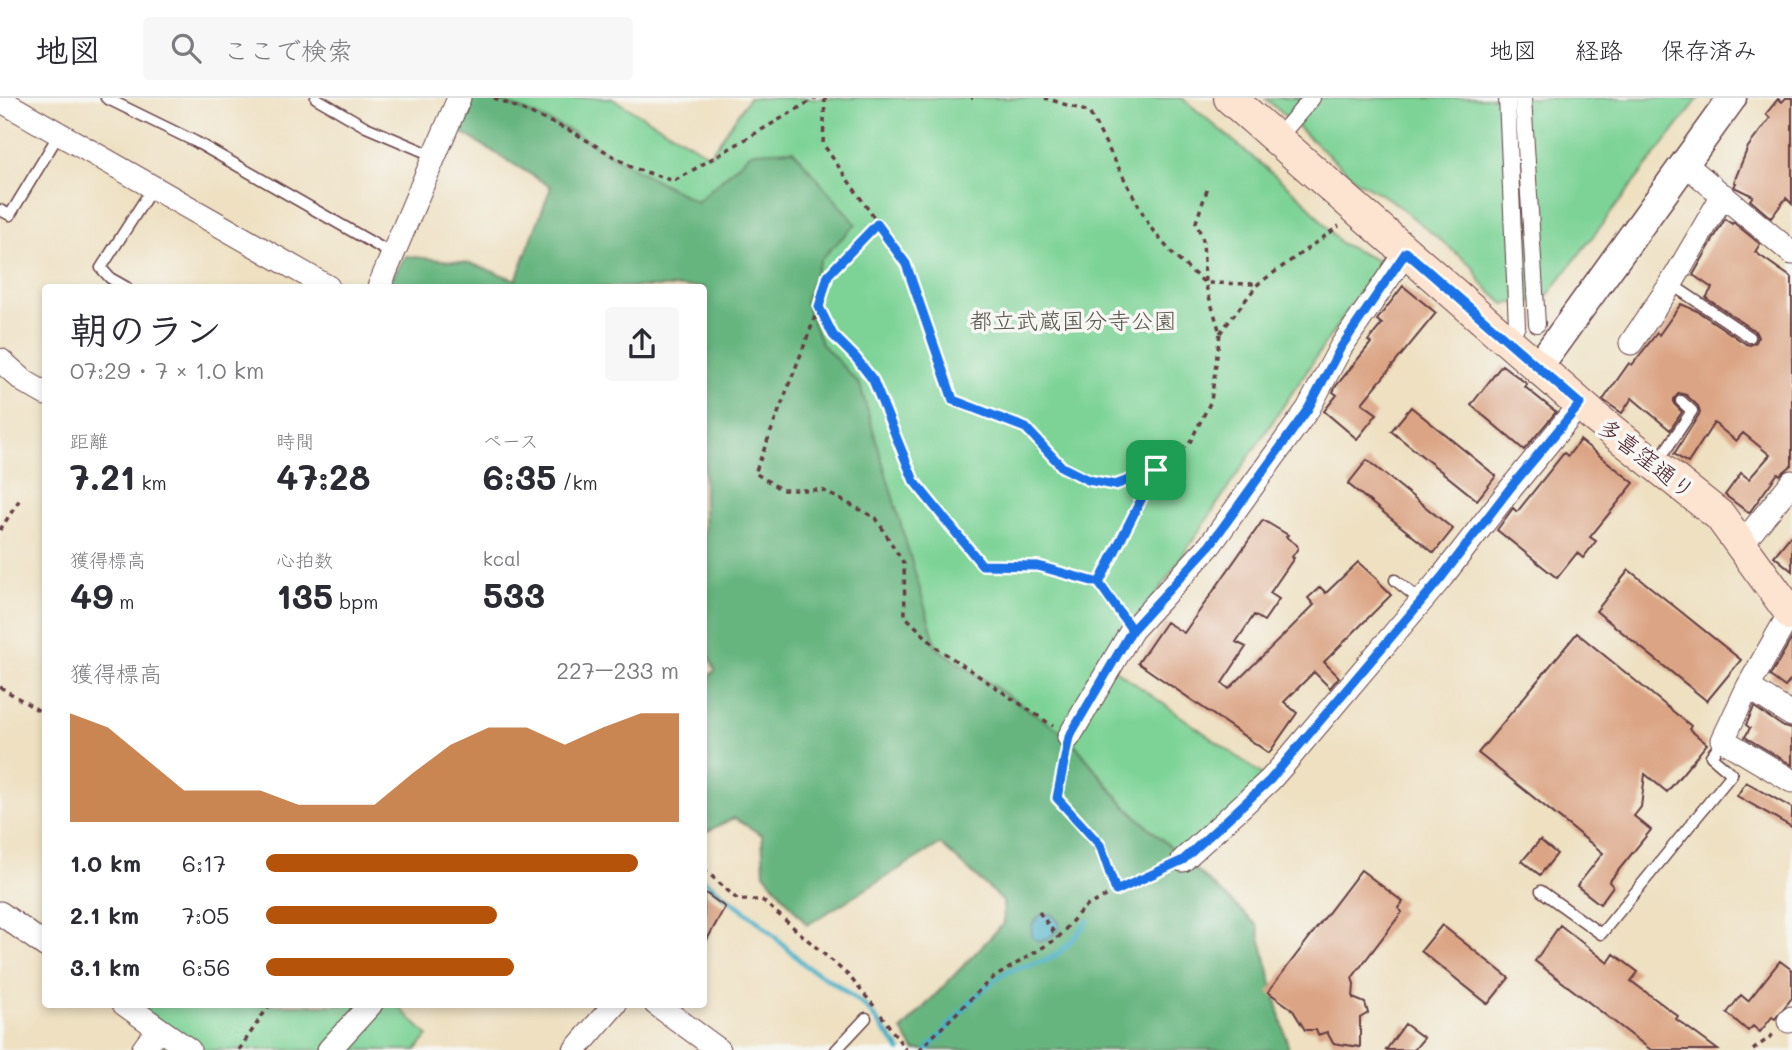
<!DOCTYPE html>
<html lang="ja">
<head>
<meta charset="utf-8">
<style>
  body { margin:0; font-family:Mali,"Klee One",sans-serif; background:#f7f7f7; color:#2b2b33; height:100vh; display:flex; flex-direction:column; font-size:26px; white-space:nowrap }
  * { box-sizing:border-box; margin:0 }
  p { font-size:23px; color:#7c7c81 }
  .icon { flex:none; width:38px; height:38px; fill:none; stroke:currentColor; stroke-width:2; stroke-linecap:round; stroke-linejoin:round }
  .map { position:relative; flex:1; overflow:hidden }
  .sheet { position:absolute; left:42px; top:186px; width:665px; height:724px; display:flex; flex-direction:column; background:#fff; border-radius:7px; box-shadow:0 4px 10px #0003 }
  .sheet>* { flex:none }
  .pin { position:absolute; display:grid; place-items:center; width:60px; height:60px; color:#fff; margin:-30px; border-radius:14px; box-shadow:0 4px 10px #0006 }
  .round { display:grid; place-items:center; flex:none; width:74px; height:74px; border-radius:7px; background:#f7f7f7 }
  .summary { display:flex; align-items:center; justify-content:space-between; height:119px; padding:0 28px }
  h1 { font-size:38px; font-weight:700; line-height:52px }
  .stats { display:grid; grid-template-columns:repeat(3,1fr); gap:10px; height:119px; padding:7px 28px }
  .stats div { display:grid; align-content:center }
  .stats b { font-size:35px; font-weight:700 }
  .stats small { font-size:19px; font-weight:400 }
  .stats p { font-size:19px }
  .chart { height:196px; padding:14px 28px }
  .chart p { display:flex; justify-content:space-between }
  .chart svg { width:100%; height:126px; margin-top:7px; fill:#b45309; opacity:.7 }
  ul { padding:0 28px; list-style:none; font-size:23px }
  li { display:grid; grid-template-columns:112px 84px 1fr; align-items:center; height:52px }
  li i { height:18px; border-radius:9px; background:#b45309 }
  header { display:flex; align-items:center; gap:42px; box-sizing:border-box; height:98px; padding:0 35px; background:#fff; border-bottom:2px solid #e1e1e2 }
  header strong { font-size:33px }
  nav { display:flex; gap:38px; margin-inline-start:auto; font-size:24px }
  .search { width:490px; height:63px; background:#f7f7f7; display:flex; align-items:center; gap:18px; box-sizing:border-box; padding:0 24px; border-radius:7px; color:#7c7c81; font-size:26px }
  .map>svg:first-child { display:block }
  .green { fill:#7dd396; stroke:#647960; stroke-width:2 }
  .forest { fill:#66b57f; stroke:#586a55; stroke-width:2 }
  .water { fill:#48b0c7; stroke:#496879; stroke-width:2 }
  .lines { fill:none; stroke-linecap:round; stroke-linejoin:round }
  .stream { stroke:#48b0c7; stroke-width:5 }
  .building { fill:#dba484 }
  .service-casing { stroke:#633c42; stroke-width:13 }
  .pedestrian-casing { stroke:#633c42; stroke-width:18 }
  .minor-casing { stroke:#633c42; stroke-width:25 }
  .tertiary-casing { stroke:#633c42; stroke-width:31 }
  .secondary-casing { stroke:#633c42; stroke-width:34 }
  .path { stroke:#633c42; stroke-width:3.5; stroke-dasharray:5 5; stroke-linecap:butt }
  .service { stroke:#fff; stroke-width:10 }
  .pedestrian { stroke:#fff; stroke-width:16 }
  .minor { stroke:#fff; stroke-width:23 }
  .tertiary { stroke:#fff; stroke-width:28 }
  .secondary { stroke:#fde4d1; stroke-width:32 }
  .route-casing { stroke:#fff; stroke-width:14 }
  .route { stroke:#1a73e8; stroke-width:9 }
  .labels { text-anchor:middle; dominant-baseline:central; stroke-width:7; stroke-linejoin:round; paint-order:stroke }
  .park-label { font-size:23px; fill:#59554b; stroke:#f6f6f2 }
  .street-label { font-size:23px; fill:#4a1f2b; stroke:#f6f6f2 }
</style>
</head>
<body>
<header>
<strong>地図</strong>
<div class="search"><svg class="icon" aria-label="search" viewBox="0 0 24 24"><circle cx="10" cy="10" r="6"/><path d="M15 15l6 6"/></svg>ここで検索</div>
<nav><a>地図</a><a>経路</a><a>保存済み</a></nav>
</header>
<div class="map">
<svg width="1792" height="952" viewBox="0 0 1792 952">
  <rect width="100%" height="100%" fill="#f6f6f2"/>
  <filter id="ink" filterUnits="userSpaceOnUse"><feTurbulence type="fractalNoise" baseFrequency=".0143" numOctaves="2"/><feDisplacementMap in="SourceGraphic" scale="14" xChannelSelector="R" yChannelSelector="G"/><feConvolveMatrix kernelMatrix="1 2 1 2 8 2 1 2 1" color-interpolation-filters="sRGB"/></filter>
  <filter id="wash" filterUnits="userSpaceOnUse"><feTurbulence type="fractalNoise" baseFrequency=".00686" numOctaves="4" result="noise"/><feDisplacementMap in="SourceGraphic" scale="28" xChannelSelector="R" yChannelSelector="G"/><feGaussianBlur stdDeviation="1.57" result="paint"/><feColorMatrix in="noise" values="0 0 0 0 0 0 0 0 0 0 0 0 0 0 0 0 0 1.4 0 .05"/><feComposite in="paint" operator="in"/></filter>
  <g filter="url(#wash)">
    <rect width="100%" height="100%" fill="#eee0c1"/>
    <path class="green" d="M494 0H611L710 57 749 0H1182L1304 102 1340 145 1380 164 1109 567 1270 682 1183 762 1124 707 1069 639 937 550 898 428 860 287 821 245 805 204 820 162 752 54 697 104 633 70 573 34Z
      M1265 0H1699L1544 202 1504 206 1482 186 1473 169 1394 104 1356 82Z
      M124 907H367L327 952H143L158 931Z
      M381 907H397L428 938 416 952H340Z"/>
    <path class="forest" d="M459 0H494L573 34 633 70 697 104 752 54 793 52 856 126 820 162 805 204 821 245 860 287 937 550 1069 639 1124 707 1257 827 1289 952H914L902 932 1004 825 1003 803 940 746 807 827 764 775 762 737 734 720 704 735V584L715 572 708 556 704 552V189H386L406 158 470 165 516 182 551 89 448 26Z"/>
    <path class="water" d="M1044 815 1052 817 1059 824V831L1048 841 1039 844 1032 839C1030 827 1033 822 1044 815Z"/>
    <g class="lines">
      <path class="stream" d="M704 782 759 824 806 868 837 887 867 910 900 952
        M927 952C951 927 974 895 1004 876 1018 867 1035 868 1049 861 1065 853 1077 836 1088 823"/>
    </g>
    <g id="blocks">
      <path class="building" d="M1786 0H1792V106L1786 100 1771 120 1750 102 1753 98 1734 89 1736 85 1734 84 1748 49 1770 20 1766 16 1778 1 1782 4Z
        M1725 121 1732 126 1733 124 1760 146 1755 154 1792 180V367L1780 377 1778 375 1749 415 1725 397 1741 375 1749 381 1770 357 1743 335 1736 343 1714 325 1688 365 1674 356 1700 315 1698 308 1686 297 1679 295 1674 301V306L1682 314 1670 332 1632 300 1622 315 1603 302 1629 265 1632 267 1657 235 1659 237 1681 206 1697 213 1746 246 1750 247 1756 244 1758 239 1755 233 1706 200 1712 190 1693 177Z
        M1403 188 1436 215 1362 305 1377 316 1357 341 1324 313 1337 297 1333 294 1336 288 1371 245 1368 243 1382 226 1377 222Z
        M1502 267 1527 286 1525 289 1556 314 1524 352 1471 307Z
        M1411 309 1496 378 1477 402 1391 333Z
        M1580 342 1634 385 1590 439 1596 443 1583 460 1577 455 1557 480 1497 432 1513 410 1517 414 1564 355 1568 358Z
        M1367 362 1453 431 1434 455 1348 386Z
        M1263 422 1288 437 1286 439 1297 447 1298 450 1292 459 1294 460 1270 495 1279 501 1264 523 1254 517 1236 544 1246 549 1222 585 1229 591 1314 507 1308 500 1320 489 1326 495 1358 464 1379 483 1378 484 1391 497 1324 564 1339 579 1330 590 1314 574 1284 604 1297 615 1269 655 1138 565 1166 524 1184 535Z
        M1792 436V473L1774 458Z
        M1629 472 1741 562 1707 603 1596 513Z
        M1577 535 1691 628 1689 631 1707 646 1667 694 1645 676 1641 709 1634 718 1651 732 1609 784 1613 788 1600 806 1577 788 1603 755 1478 655Z
        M1792 540V580L1785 589 1770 578Z
        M1754 609 1784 629 1792 631V667L1745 639 1750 630 1746 627Z
        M1746 684 1792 710V729L1737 698Z
        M1540 742 1557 756 1540 777 1522 763Z
        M1361 772 1403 804 1398 810 1402 814 1352 880 1354 886 1353 900 1365 905 1368 915 1360 920V949L1333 945 1327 934 1318 937 1316 932H1305L1292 911 1268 894Z
        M704 794 725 809 704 847Z
        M1442 827 1509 880 1488 906 1421 853Z
        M1560 827 1608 865 1614 856 1638 874 1631 883 1678 918 1676 921 1718 952H1651L1535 863Z
        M1780 863 1792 872V900L1775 921 1772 919 1760 934 1753 928 1748 933 1727 915 1741 897 1748 903Z
        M1405 926 1424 940 1414 952H1386Z"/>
    </g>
  </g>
  <g filter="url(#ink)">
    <use href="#blocks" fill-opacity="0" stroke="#633c42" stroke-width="2"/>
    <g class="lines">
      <defs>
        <path id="service" d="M106 0 196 44 392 156
          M316 0 366 29 434 58
          M0 112 10 117 59 36
          M1671 186 1750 239
          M126 189 110 180 101 170 153 89
          M1657 365 1692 313 1681 303
          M1395 482 1421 503
          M1541 793 1601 836 1732 676 1711 658 1723 642
          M836 952 866 920"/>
        <path id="pedestrian" d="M1507 0 1517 228
          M1523 0 1537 226
          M1287 29 1312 0"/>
        <path id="minor" d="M0 2 328 189
          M1685 66 1792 155
          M379 189 459 0
          M1631 245 1671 186 1723 97
          M0 262 25 284 46 296
          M1742 446 1792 384
          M1790 515 1748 589 1723 642 1792 683
          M1748 589 1792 617
          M1069 639 1132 532 1210 447 1308 311 1341 249 1406 154
          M1183 762 1270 682 1284 666 1441 480 1512 389 1580 306
          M0 815 46 848
          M124 906 189 952
          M656 906 719 952
          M1789 923 1792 920
          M143 952 158 931
          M329 952 371 906
          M575 952 615 906"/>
        <path id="tertiary" d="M1538 269 1732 0"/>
        <path id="secondary" d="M1230 0 1596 320 1720 418 1792 517"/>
      </defs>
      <use href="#service" class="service-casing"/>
      <use href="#pedestrian" class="pedestrian-casing"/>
      <use href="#minor" class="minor-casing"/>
      <use href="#tertiary" class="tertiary-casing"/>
      <use href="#secondary" class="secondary-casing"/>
      <path class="path" d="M494 0 573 34 633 70 674 83 816 0
        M825 0 823 46 906 166 953 302 1026 330 1062 369 1088 382 1115 387 1156 372 1190 344 1211 303 1220 235 1205 185 1175 159 1150 129 1089 14 1045 0
        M971 0H973
        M1207 92 1196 124 1203 142 1205 185 1258 186
        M877 126 828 177 819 209 833 237 856 260 873 282 914 383 982 467 1038 468 1099 485
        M819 209 755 375 782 392H822L876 420 904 466 905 518 937 550 1053 628
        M1220 235 1258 186 1339 128
        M0 432 20 401
        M1120 515 1099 485 1155 374
        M0 589 46 617
        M704 771 738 802H762L849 878 874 908
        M1116 793 1166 770
        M1039 814 1058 840
        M881 917 906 952
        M239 952 270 906
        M919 952 990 882 1058 840 1083 810 1116 793 1100 747 1057 700 1065 659
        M1753 952 1774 936"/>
      <use href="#service" class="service"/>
      <use href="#pedestrian" class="pedestrian"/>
      <use href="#minor" class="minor"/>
      <use href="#tertiary" class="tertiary"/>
      <use href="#secondary" class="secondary"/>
    </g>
  </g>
  <g class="lines" filter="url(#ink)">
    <defs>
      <path id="route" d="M1156 372 1115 387 1088 382 1062 369 1026 330 953 302 906 166 877 126 828 177 819 209 833 237 856 260 873 282 914 383 982 467 1038 468 1099 485 1132 532 1210 447 1308 311 1341 249 1406 154 1580 306 1511 389 1441 480 1270 682 1183 762 1116 793 1100 747 1057 700 1069 639 1132 532 1099 485 1156 372"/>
    </defs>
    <use href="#route" class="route-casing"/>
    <use href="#route" class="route"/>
  </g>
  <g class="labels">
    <g class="park-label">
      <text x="1073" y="222">都立武蔵国分寺公園</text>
    </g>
    <g class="street-label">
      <text transform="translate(1647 360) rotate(38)">多喜窪通り</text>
    </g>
  </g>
</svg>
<div class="pin" style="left:1156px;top:372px;background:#1e9e55"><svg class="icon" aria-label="arrive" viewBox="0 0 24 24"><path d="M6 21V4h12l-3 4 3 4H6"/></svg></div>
<section class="sheet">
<div class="summary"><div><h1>朝のラン</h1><p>07:29 · 7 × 1.0 km</p></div><a class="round"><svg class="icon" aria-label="share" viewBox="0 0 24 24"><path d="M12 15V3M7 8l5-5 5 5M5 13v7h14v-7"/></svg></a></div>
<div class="stats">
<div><p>距離</p><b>7.21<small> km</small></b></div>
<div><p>時間</p><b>47:28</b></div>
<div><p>ペース</p><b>6:35<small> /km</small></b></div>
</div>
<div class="stats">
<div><p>獲得標高</p><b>49<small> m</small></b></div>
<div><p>心拍数</p><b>135<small> bpm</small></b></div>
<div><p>kcal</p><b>533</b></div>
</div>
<div class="chart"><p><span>獲得標高</span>227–233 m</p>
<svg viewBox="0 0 160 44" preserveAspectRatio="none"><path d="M0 44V6L10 11L20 22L30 33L40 33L50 33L60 38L70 38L80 38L90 27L100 17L110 11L120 11L130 17L140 11L150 6L160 6V44z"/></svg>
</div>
<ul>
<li><b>1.0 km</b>6:17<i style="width:90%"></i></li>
<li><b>2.1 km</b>7:05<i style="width:56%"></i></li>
<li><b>3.1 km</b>6:56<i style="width:60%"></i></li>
</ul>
</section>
</div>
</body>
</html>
